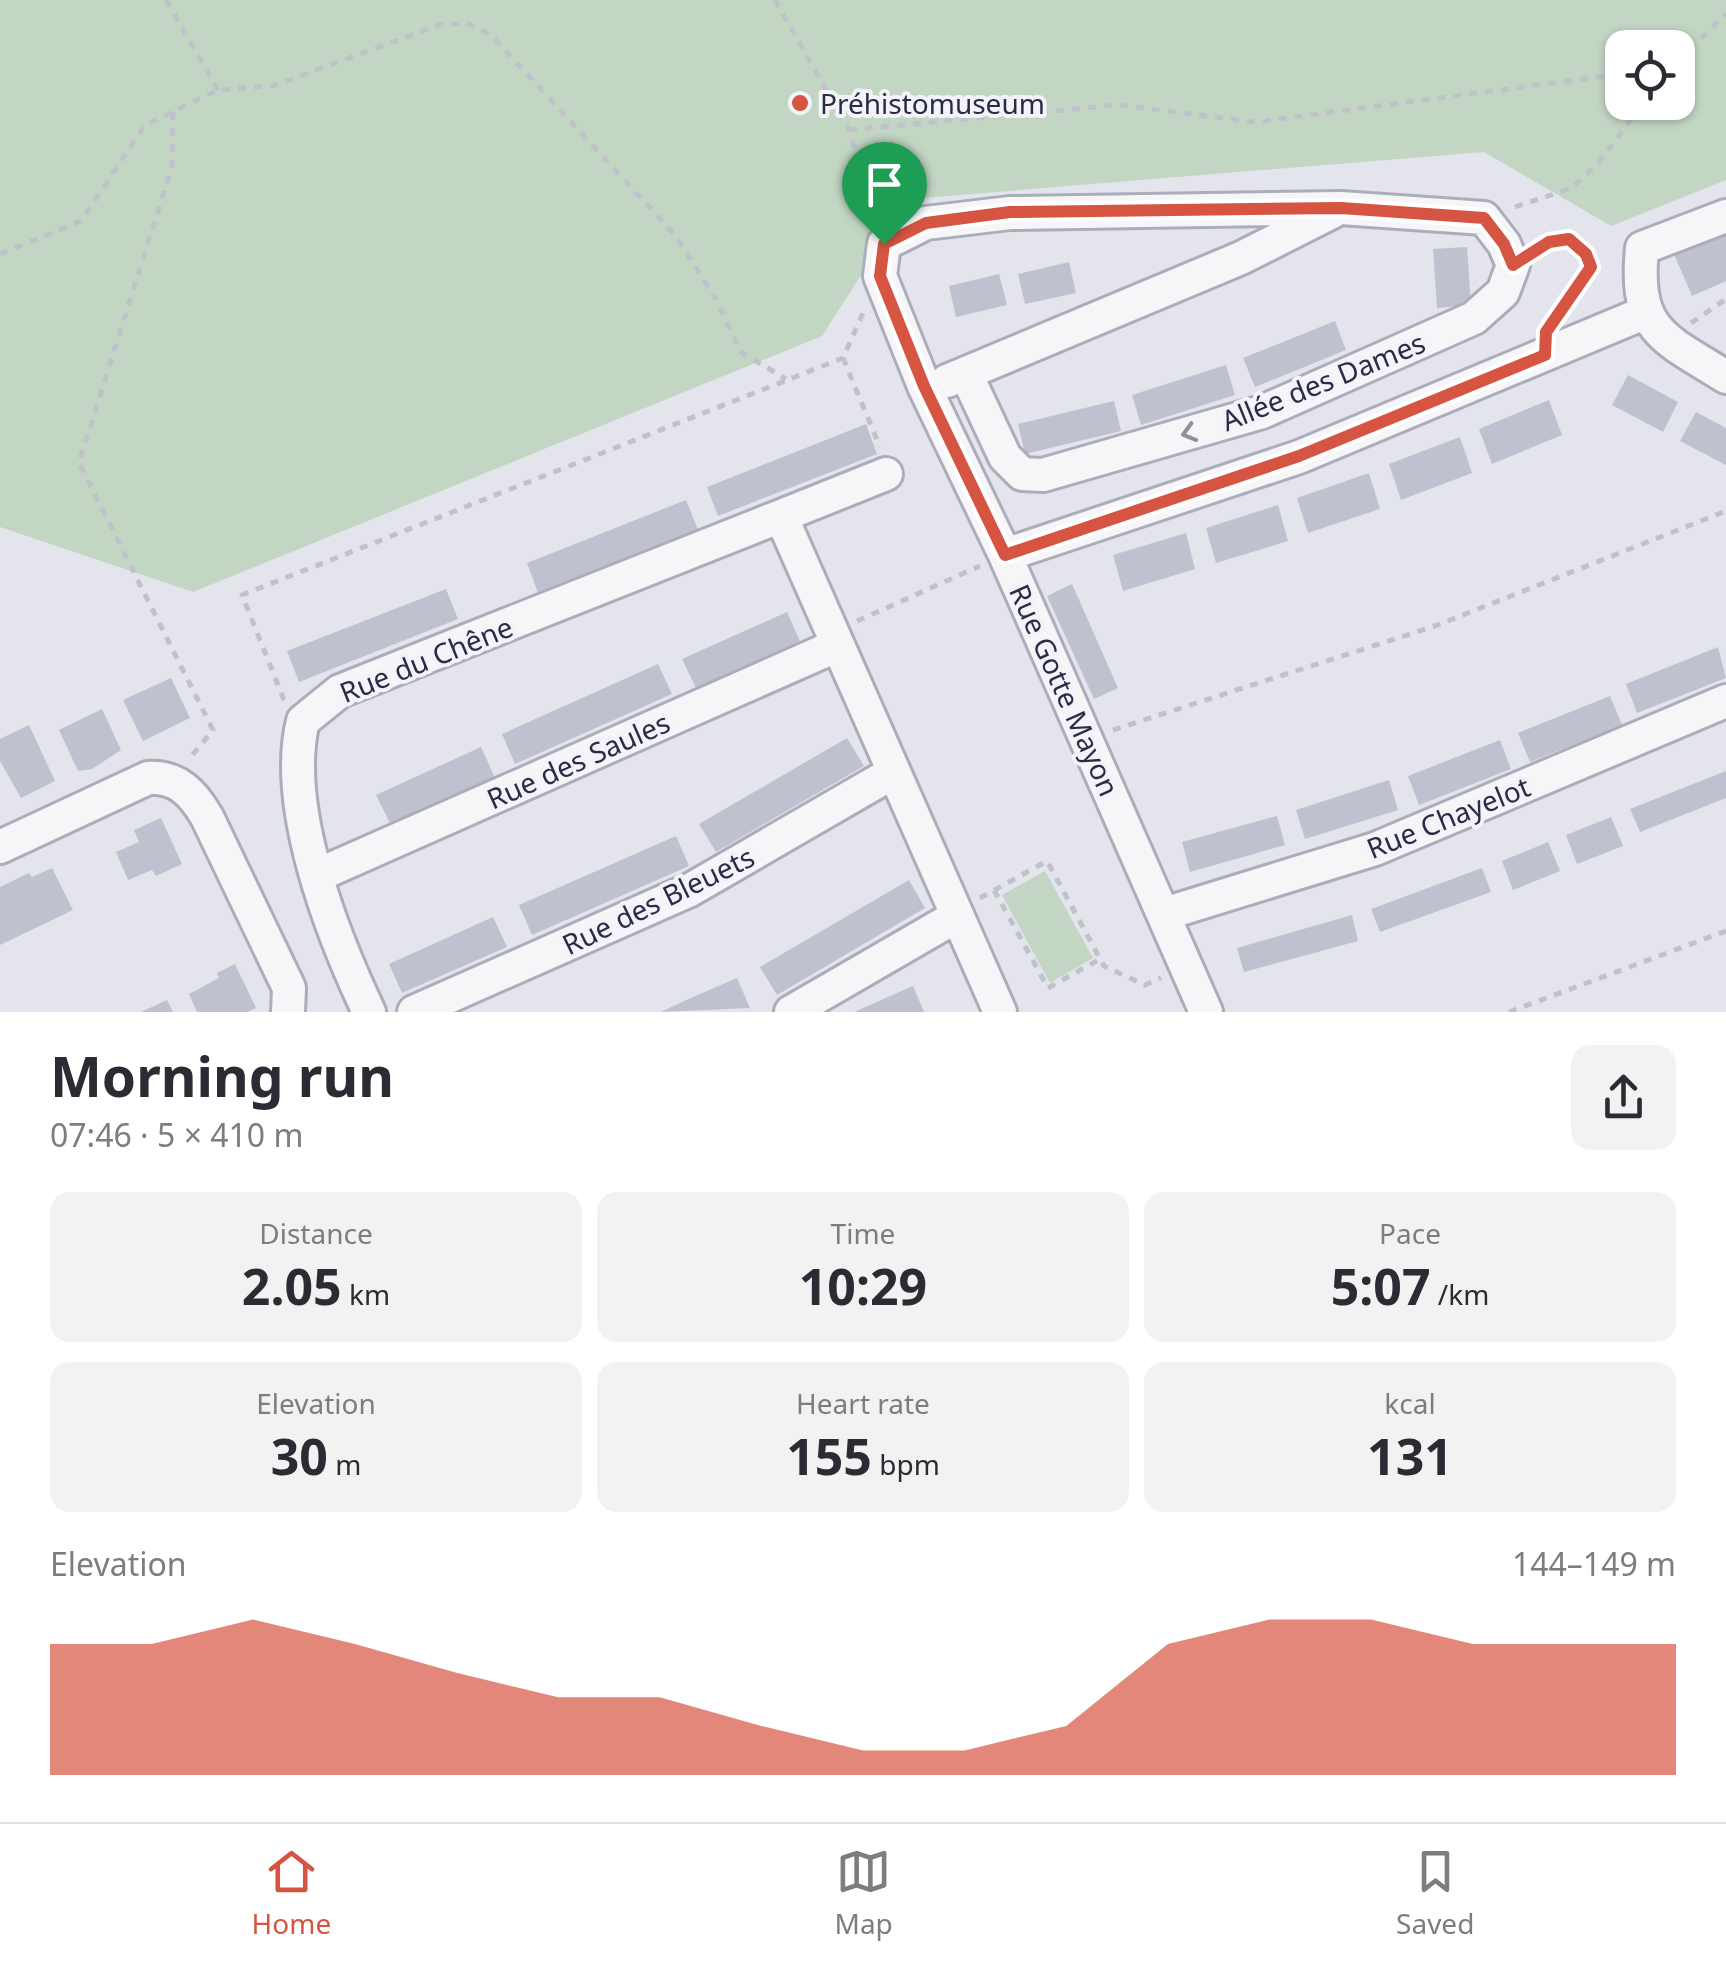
<!DOCTYPE html>
<html lang="en">
<head>
<meta charset="utf-8">
<style>
  body { margin:0; font-family:"Noto Sans",sans-serif; background:#f2f2f3; color:#2b2b33; height:100vh; display:flex; flex-direction:column; font-size:38px; white-space:nowrap }
  * { box-sizing:border-box; margin:0 }
  p { font-size:32px; color:#7c7c81 }
  .icon { flex:none; width:55px; height:55px; fill:none; stroke:currentColor; stroke-width:2; stroke-linecap:round; stroke-linejoin:round }
  .map { position:relative; height:1012px; overflow:hidden }
  .panel { display:flex; flex-direction:column; background:#fff; flex:1 }
  .panel>* { flex:none }
  .fabs { position:absolute; left:1605px; top:30px; display:grid; gap:20px }
  .fabs a { display:grid; place-items:center; width:90px; height:90px; border-radius:20px; background:#fff; box-shadow:0 2px 8px #0004; font-size:50px }
  .pin { position:absolute; display:grid; place-items:center; width:85px; height:85px; color:#fff; margin:-102px -42px; border-radius:50% 50% 50% 0; rotate:-45deg; box-shadow:0 0 10px #0007 }
  .pin .icon { rotate:45deg }
  .round { display:grid; place-items:center; flex:none; width:105px; height:105px; border-radius:20px; background:#f2f2f3 }
  .headline { display:flex; align-items:center; justify-content:space-between; height:170px; padding:0 50px }
  h1 { font-size:55px; font-weight:700; line-height:75px }
  .stats { display:grid; grid-template-columns:repeat(3,1fr); gap:15px; height:170px; padding:10px 50px }
  .stats div { display:grid; align-content:center; border-radius:20px; background:#f2f2f3; text-align:center }
  .stats b { font-size:50px; font-weight:700 }
  .stats small { font-size:28px; font-weight:400 }
  .stats p { font-size:28px }
  .chart { height:280px; padding:20px 50px }
  .chart p { display:flex; justify-content:space-between }
  .chart svg { width:100%; height:180px; margin-top:10px; fill:#d65542; opacity:.7 }
  .tab-bar { display:flex; justify-content:space-around; align-items:center; height:140px; border-top:2px solid #e1e1e2; background:#fff; font-size:28px; color:#7c7c81 }
  .tab-bar a { display:grid; justify-items:center; gap:5px }
  .tab-bar .selected { color:#d65542 }
  .map>svg:first-child { display:block }
  .green { fill:#c3d6c4; fill-rule:evenodd }
  .building { fill:#bfc1cf }
  .lines { fill:none; stroke-linecap:round; stroke-linejoin:round }
  .street-casing { stroke:#abadba; stroke-width:38 }
  .path { stroke:#c1c1ca; stroke-width:5; stroke-dasharray:8 8; stroke-linecap:butt }
  .street { stroke:#f6f6f9; stroke-width:32 }
  .oneway { stroke:#90919f }
  .route-casing { stroke:#fff; stroke-width:20 }
  .route { stroke:#d65542; stroke-width:12 }
  .poi-dot { fill:#d65542; stroke:#f3f3f9; stroke-width:4 }
  .labels { text-anchor:middle; dominant-baseline:central; stroke-width:8; stroke-linejoin:round; paint-order:stroke }
  .poi-label { font-size:28px; fill:#292c45; stroke:#f3f3f9; text-anchor:start }
  .street-label { font-size:28px; fill:#292c45; stroke:#f3f3f9 }
</style>
</head>
<body>
<div class="map">
<svg width="1726" height="1012" viewBox="0 0 1726 1012">
  <rect width="100%" height="100%" fill="#e3e4ec"/>
  <path class="green" d="M0 0H1726V180L1611 226 1484 152 910 199 822 336 193 592 0 527ZM1622 48H1678V102H1622Z
    M1045 871 1093 958 1050 983 1002 895Z"/>
  <path class="building" d="M1726 232V281L1692 296 1674 254Z
    M1467 247 1471 305 1437 308 1433 249Z
    M1069 262 1076 293 1025 304 1018 274Z
    M999 274 1007 305 956 317 949 286Z
    M1335 321 1346 350 1255 387 1243 358Z
    M1226 365 1235 395 1141 425 1132 395Z
    M1628 375 1678 402 1663 432 1612 405Z
    M1549 400 1562 435 1492 464 1479 429Z
    M1114 401 1121 431 1025 454 1018 424Z
    M1696 412 1726 428V465L1680 441Z
    M866 424 877 454 718 516 707 487Z
    M1460 437 1472 473 1401 500 1389 464Z
    M1369 473 1380 509 1308 533 1297 498Z
    M686 500 698 530 538 593 527 563Z
    M1278 505 1288 541 1216 563 1206 528Z
    M1186 533 1195 569 1123 591 1113 555Z
    M1072 584 1118 688 1094 699 1047 596Z
    M446 589 458 619 299 682 287 651Z
    M787 612 800 641 696 688 682 659Z
    M1718 647 1726 678 1637 713 1626 684Z
    M658 664 672 694 515 764 502 734Z
    M171 678 190 718 143 741 123 700Z
    M1610 696 1622 725 1530 762 1518 733Z
    M102 709 121 750 92 769 78 771 59 730Z
    M29 725 55 781 21 798 0 761V739Z
    M847 738 864 766 716 852 699 824Z
    M1500 740 1511 769 1419 805 1408 776Z
    M481 747 495 778 390 823 376 795Z
    M1726 771V798L1640 832 1630 809Z
    M1389 780 1398 810 1305 839 1296 810Z
    M1277 816 1285 845 1190 872 1182 842Z
    M1611 817 1623 846 1577 864 1566 835Z
    M161 818 182 864 156 876 152 870 128 880 116 852 139 842 134 830Z
    M676 836 689 866 532 935 519 905Z
    M1548 842 1560 871 1513 890 1502 861Z
    M52 868 73 910 0 945V887L29 873 32 877Z
    M1482 868 1491 892 1380 932 1371 909Z
    M909 880 925 908 777 995 760 967Z
    M1352 915 1358 941 1244 972 1237 948Z
    M493 917 507 947 402 993 389 964Z
    M235 964 256 1008 248 1012H197L189 994 219 978 217 973Z
    M737 978 750 1008 661 1012 684 1001Z
    M913 986 924 1012H854Z
    M167 1000 173 1012H141Z"/>
  <g class="lines">
    <defs>
      <path id="street" d="M1726 216 1642 248C1634 331 1662 337 1726 377
        M967 376 1005 457 1022 474 1043 475 1262 412 1474 318 1503 292 1513 265 1504 244 1484 218 1341 208 1010 213 926 223 884 244 880 276 924 386 1005 555 1206 1012
        M947 381 1241 258 1332 212
        M781 516 886 474
        M1005 555 1299 457 1644 313
        M0 847 148 778C177 776 193 793 207 817L289 988 288 1012
        M318 875 838 645
        M1164 914 1375 849 1726 701
        M369 1012C332 934 282 806 303 721L340 691 781 516 1000 1012
        M414 1012 690 890 894 772
        M791 1012 957 916"/>
    </defs>
    <use href="#street" class="street-casing"/>
    <path class="path" d="M166 0 218 90
      M775 0 849 130 876 217
      M1678 61 1726 14
      M173 112 172 166 79 463 213 730 189 759
      M849 130 1118 105 1256 122 1622 74
      M1515 207 1572 188 1600 161 1644 102
      M1538 249 1569 239 1586 254 1591 267 1558 316
      M0 254 81 221 145 125 218 90 273 86 439 25 467 23 490 34 676 236 715 298 741 352 786 379
      M1691 323 1726 299
      M843 358 880 447
      M857 621 980 566
      M284 700 242 595 843 358 863 313
      M1113 730 1435 626 1726 511
      M994 890 1048 988 1100 959
      M980 898 1047 861 1104 966 1145 985 1161 978
      M1509 1012 1726 931"/>
    <use href="#street" class="street"/>
  </g>
  <defs><path id="oneway-chevron" d="M-2-3.5L2.5 0L-2 3.5" fill="none" stroke-width="1.6" stroke-linecap="round" stroke-linejoin="round" transform="scale(2.5)"/></defs>
  <use class="oneway" href="#oneway-chevron" transform="translate(1189 433) rotate(164)"/>
  <g class="lines">
    <defs>
      <path id="route" d="M1341 208 1484 218 1504 244 1513 265 1549 242 1569 239 1586 254 1591 267 1546 332 1545 355 1299 456 1005 555 924 386 880 276 884 244 926 223 1010 212Z"/>
    </defs>
    <use href="#route" class="route-casing"/>
    <use href="#route" class="route"/>
  </g>
  <circle class="poi-dot" cx="800" cy="103" r="10"/>
  <g class="labels">
    <g class="poi-label">
      <text x="820" y="103">Préhistomuseum</text>
    </g>
    <g class="street-label">
      <text transform="translate(1323 381) rotate(-22)">Allée des Dames</text>
      <text transform="translate(426 659) rotate(-22)">Rue du Chêne</text>
      <text transform="translate(1065 690) rotate(66)">Rue Gotte Mayon</text>
      <text transform="translate(578 760) rotate(-24)">Rue des Saules</text>
      <text transform="translate(1448 817) rotate(-22)">Rue Chayelot</text>
      <text transform="translate(658 900) rotate(-26)">Rue des Bleuets</text>
    </g>
  </g>
</svg>
<div class="fabs">
<a><svg class="icon" aria-label="locate" viewBox="0 0 24 24"><circle cx="12" cy="12" r="6"/><path d="M12 2v4M12 18v4M2 12h4M18 12h4"/></svg></a>
</div>
<div class="pin" style="left:884px;top:244px;background:#1e9e55"><svg class="icon" aria-label="arrive" viewBox="0 0 24 24"><path d="M6 21V4h12l-3 4 3 4H6"/></svg></div>
</div>
<section class="panel">
<div class="headline"><div><h1>Morning run</h1><p>07:46 · 5 × 410 m</p></div><a class="round"><svg class="icon" aria-label="share" viewBox="0 0 24 24"><path d="M12 15V3M7 8l5-5 5 5M5 13v7h14v-7"/></svg></a></div>
<div class="stats">
<div><p>Distance</p><b>2.05<small> km</small></b></div>
<div><p>Time</p><b>10:29</b></div>
<div><p>Pace</p><b>5:07<small> /km</small></b></div>
</div>
<div class="stats">
<div><p>Elevation</p><b>30<small> m</small></b></div>
<div><p>Heart rate</p><b>155<small> bpm</small></b></div>
<div><p>kcal</p><b>131</b></div>
</div>
<div class="chart"><p><span>Elevation</span>144–149 m</p>
<svg viewBox="0 0 160 44" preserveAspectRatio="none"><path d="M0 44V12L10 12L20 6L30 12L40 19L50 25L60 25L70 32L80 38L90 38L100 32L110 12L120 6L130 6L140 12L150 12L160 12V44z"/></svg>
</div>
</section>
<nav class="tab-bar">
<a class="selected"><svg class="icon" aria-label="home" viewBox="0 0 24 24"><path d="M3 11l9-7 9 7M6 9v11h12V9"/></svg>Home</a>
<a><svg class="icon" aria-label="map" viewBox="0 0 24 24"><path d="M3 6l6-2 6 2 6-2v14l-6 2-6-2-6 2zM9 4v14M15 6v14"/></svg>Map</a>
<a><svg class="icon" aria-label="saved" viewBox="0 0 24 24"><path d="M7 4h10v16l-5-4-5 4z"/></svg>Saved</a>
</nav>
</body>
</html>
